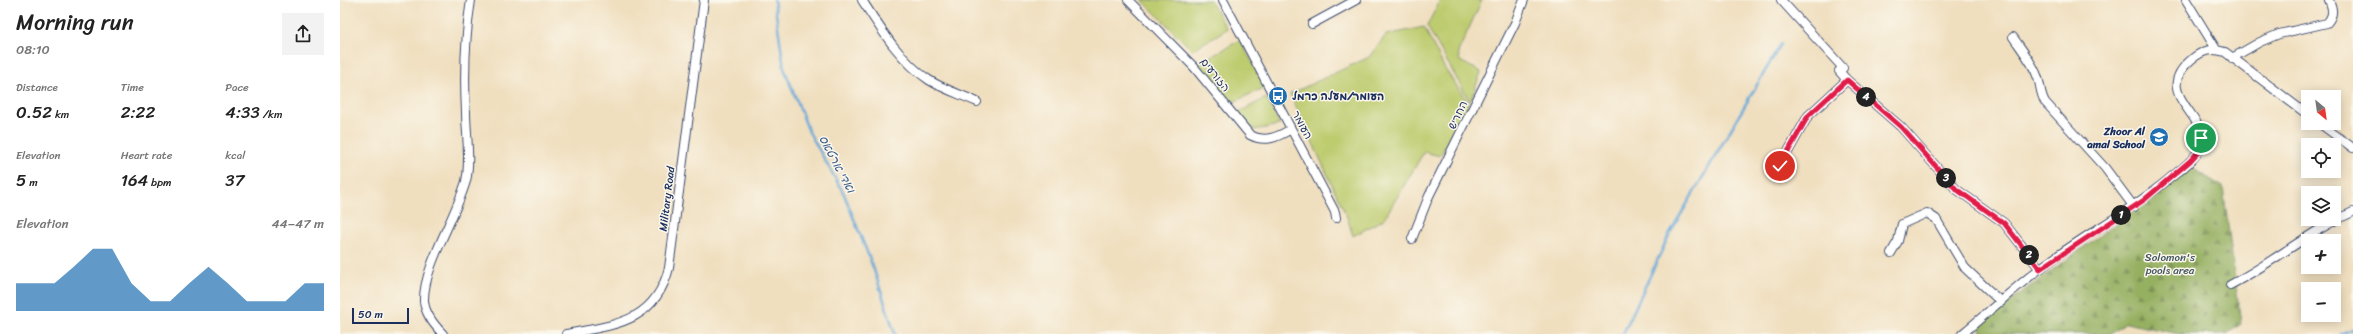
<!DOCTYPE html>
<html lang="en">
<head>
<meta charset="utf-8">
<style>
  body { margin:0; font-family:Sriracha,"Playpen Sans Hebrew",sans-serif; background:#f2f2f2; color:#222; height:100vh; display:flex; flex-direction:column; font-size:15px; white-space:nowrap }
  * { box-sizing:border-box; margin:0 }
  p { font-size:13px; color:#767676 }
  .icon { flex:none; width:22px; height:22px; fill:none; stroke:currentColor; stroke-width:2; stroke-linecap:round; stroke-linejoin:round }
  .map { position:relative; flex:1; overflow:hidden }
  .sheet { display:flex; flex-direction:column; background:#fff; width:340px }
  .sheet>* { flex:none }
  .needle { width:26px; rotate:151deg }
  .fabs { position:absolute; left:1961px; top:90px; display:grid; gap:8px }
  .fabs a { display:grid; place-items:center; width:40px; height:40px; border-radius:0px; background:#fff; box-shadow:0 2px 10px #0003; font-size:20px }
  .scale { position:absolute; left:12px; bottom:10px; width:57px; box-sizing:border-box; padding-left:4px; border:2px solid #1b2f5e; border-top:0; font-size:11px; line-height:14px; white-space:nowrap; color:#1b2f5e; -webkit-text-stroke:3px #fbf7ec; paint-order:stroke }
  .pin { position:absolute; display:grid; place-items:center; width:34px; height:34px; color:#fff; margin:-17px; border:2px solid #fff; border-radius:50%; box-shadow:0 1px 4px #0007 }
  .km { position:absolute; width:20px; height:20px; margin:-10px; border-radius:50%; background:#222; color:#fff; font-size:11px; line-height:20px; text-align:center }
  .round { display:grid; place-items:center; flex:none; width:42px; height:42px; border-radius:0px; background:#f2f2f2 }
  .headline { display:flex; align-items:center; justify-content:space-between; height:68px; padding:0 16px }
  h1 { font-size:22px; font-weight:600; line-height:30px }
  .metrics { display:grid; grid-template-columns:repeat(3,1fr); gap:6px; height:68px; padding:4px 16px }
  .metrics div { display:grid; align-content:center }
  .metrics b { font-size:17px; font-weight:600 }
  .metrics small { font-size:11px; font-weight:400 }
  .metrics p { font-size:11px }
  .chart { height:112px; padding:8px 16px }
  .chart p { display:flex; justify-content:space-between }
  .chart svg { width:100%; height:72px; margin-top:4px; fill:#1f6fb2; opacity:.7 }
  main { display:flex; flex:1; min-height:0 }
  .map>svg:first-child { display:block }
  .green { fill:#becc6f; stroke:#6c7e66 }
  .forest { fill:url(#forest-firs); stroke:#587060 }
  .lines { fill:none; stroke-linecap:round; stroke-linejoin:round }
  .stream { stroke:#64a8d9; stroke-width:2.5 }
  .street-casing { stroke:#3b496d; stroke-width:10 }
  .street { stroke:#fff; stroke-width:8 }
  .route-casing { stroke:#fff; stroke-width:8 }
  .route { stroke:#e11d48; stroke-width:5 }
  .labels { text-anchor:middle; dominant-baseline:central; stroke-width:3; stroke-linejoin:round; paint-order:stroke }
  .street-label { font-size:11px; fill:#1b2f5e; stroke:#fbf7ec }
  .poi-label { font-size:11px; font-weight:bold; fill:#1b2f5e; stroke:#fbf7ec; text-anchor:start }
  .park-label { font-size:11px; fill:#445662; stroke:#fbf7ec }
  .water-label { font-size:12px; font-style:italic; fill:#355989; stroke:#fbf7ec }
</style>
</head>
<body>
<main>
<section class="sheet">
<div class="headline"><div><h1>Morning run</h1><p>08:10</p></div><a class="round"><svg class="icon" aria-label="share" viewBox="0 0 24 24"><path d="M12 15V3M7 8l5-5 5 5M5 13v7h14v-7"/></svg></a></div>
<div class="metrics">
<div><p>Distance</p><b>0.52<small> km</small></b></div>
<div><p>Time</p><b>2:22</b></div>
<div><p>Pace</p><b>4:33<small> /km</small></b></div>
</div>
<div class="metrics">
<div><p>Elevation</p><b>5<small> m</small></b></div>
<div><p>Heart rate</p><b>164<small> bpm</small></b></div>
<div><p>kcal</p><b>37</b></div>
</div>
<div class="chart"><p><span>Elevation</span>44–47 m</p>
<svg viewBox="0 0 160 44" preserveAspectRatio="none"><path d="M0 44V27L10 27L20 27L30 17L40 6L50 6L60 27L70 38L80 38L90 27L100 17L110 27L120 38L130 38L140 38L150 27L160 27V44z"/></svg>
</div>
</section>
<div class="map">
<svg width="2013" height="334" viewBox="0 0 2013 334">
  <defs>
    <pattern id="forest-firs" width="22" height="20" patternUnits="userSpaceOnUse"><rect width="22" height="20" fill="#96b062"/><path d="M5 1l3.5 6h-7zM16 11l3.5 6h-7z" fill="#7a9054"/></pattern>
  </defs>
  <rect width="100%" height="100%" fill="#fbf7ec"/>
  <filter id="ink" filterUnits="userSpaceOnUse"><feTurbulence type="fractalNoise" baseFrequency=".025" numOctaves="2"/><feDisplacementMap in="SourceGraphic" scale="8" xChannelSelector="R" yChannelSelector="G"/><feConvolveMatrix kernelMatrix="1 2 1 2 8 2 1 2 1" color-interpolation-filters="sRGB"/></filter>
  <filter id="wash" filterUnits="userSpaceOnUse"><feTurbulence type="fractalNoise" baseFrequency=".012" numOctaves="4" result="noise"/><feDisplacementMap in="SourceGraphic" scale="16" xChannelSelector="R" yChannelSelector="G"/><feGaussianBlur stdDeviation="0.9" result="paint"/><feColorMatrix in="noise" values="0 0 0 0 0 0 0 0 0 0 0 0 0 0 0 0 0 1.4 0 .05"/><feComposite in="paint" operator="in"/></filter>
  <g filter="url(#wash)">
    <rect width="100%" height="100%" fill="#f0dfbf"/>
    <path class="green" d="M802 0H870L887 29 852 50Z
      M1100 0H1142L1118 52 1120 61 1141 72 1130 102 1087 26Z
      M1084 27 1105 69 1129 104 1100 156 1084 152 1044 219 1013 236 1007 217 950 94 1029 57 1046 35Z
      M900 40 926 87 889 104 858 64Z
      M926 98 940 125 914 130 897 113Z"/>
    <path class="forest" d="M1852 168 1883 187 1901 324 1887 334H1839L1786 323 1771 334H1642L1640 323Z"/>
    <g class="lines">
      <path class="stream" d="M434 0 444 68 469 132 504 194 533 267 555 334
        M1283 334 1330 233 1441 44
        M2001 334 2013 329"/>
    </g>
  </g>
  <g filter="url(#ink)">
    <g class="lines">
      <defs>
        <path id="street" d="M522 0C540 28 560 61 589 80 603 89 622 95 637 102
          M788 0 854 67 910 135C925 143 938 137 951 129
          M883 0 995 212 996 218
          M1846 0 1876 49
          M972 24 1016 0
          M1673 37C1682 50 1693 63 1698 78 1701 87 1700 93 1705 102L1765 168 1794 207
          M1892 58 1920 42 1939 34 1987 23C1994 15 1993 9 1989 0
          M1507 80 1561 127 1616 189 1664 223 1700 269
          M1979 123 2013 148
          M1440 166 1468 116 1507 80 1499 71 1503 68 1441 0
          M1072 239 1089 196 1175 23 1184 0
          M1551 253 1558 241 1562 224 1587 213 1596 219 1625 268 1661 302
          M1890 285C1933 263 1969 231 2013 212
          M103 334C94 325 85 314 84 301 83 267 116 217 126 181 131 160 126 133 126 112 124 74 125 37 131 0
          M226 334C274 325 315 323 329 268L364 0
          M1622 334C1649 312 1674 288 1702 267 1743 236 1789 212 1829 179 1839 171 1851 163 1858 152 1880 118 1806 97 1852 59 1863 50 1871 48 1885 52L1968 115"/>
      </defs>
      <use href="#street" class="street-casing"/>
      <use href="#street" class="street"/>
    </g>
  </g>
  <g class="lines" filter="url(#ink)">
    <defs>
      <path id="route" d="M1440 166 1468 116 1507 80 1561 127 1616 189 1664 223 1700 269 1804 200 1850 161 1859 151 1861 138"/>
    </defs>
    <use href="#route" class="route-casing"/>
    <use href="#route" class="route"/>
  </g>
  <defs>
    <symbol id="bus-disc" viewBox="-11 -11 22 22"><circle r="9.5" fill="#1f6fb2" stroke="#fbf7ec"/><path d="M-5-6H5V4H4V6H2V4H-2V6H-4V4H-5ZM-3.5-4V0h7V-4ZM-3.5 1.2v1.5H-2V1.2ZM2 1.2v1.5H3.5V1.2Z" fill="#fff"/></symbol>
    <symbol id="school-disc" viewBox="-11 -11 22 22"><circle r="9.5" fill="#1f6fb2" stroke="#fbf7ec"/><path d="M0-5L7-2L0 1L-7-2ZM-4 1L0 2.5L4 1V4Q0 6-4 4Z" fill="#fff"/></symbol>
  </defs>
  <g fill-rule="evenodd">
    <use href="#bus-disc" x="927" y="85" width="22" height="22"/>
    <use href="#school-disc" x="1808" y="126" width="22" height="22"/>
  </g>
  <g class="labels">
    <g class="street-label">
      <text transform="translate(875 75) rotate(51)">הזורעים</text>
      <text transform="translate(1118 115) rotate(-64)">החריש</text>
      <text transform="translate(962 125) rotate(62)">העומר</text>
      <text transform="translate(327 199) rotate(-83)">Military Road</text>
    </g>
    <g class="poi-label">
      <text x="952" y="96">העומר/מעלה כרמל</text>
      <text x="1805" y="131" text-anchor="end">Zhoor Al<tspan x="1805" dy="13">amal School</tspan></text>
    </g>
    <g class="park-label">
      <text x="1830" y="257">Solomon's<tspan x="1830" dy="13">pools area</tspan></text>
    </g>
    <g class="water-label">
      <text transform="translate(497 164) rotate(62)">ואדי ארטאס</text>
    </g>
  </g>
</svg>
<div class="fabs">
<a><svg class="needle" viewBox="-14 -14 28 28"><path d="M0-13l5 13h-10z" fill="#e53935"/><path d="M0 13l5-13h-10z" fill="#767676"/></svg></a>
<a><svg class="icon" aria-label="locate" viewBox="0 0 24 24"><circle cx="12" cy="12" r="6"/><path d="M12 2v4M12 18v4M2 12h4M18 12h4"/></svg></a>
<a><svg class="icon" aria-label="layers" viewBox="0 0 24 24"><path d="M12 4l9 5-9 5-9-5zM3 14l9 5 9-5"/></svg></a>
<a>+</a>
<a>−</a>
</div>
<div class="scale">50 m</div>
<div class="pin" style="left:1861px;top:138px;background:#1e9e55"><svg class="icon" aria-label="arrive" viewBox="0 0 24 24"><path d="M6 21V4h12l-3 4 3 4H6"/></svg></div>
<div class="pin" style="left:1440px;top:166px;background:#d93025"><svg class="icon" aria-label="check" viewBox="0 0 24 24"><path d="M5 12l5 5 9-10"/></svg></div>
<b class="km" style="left:1781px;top:215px">1</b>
<b class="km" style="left:1689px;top:255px">2</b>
<b class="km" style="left:1606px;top:178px">3</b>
<b class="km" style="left:1526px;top:97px">4</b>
</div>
</main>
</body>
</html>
